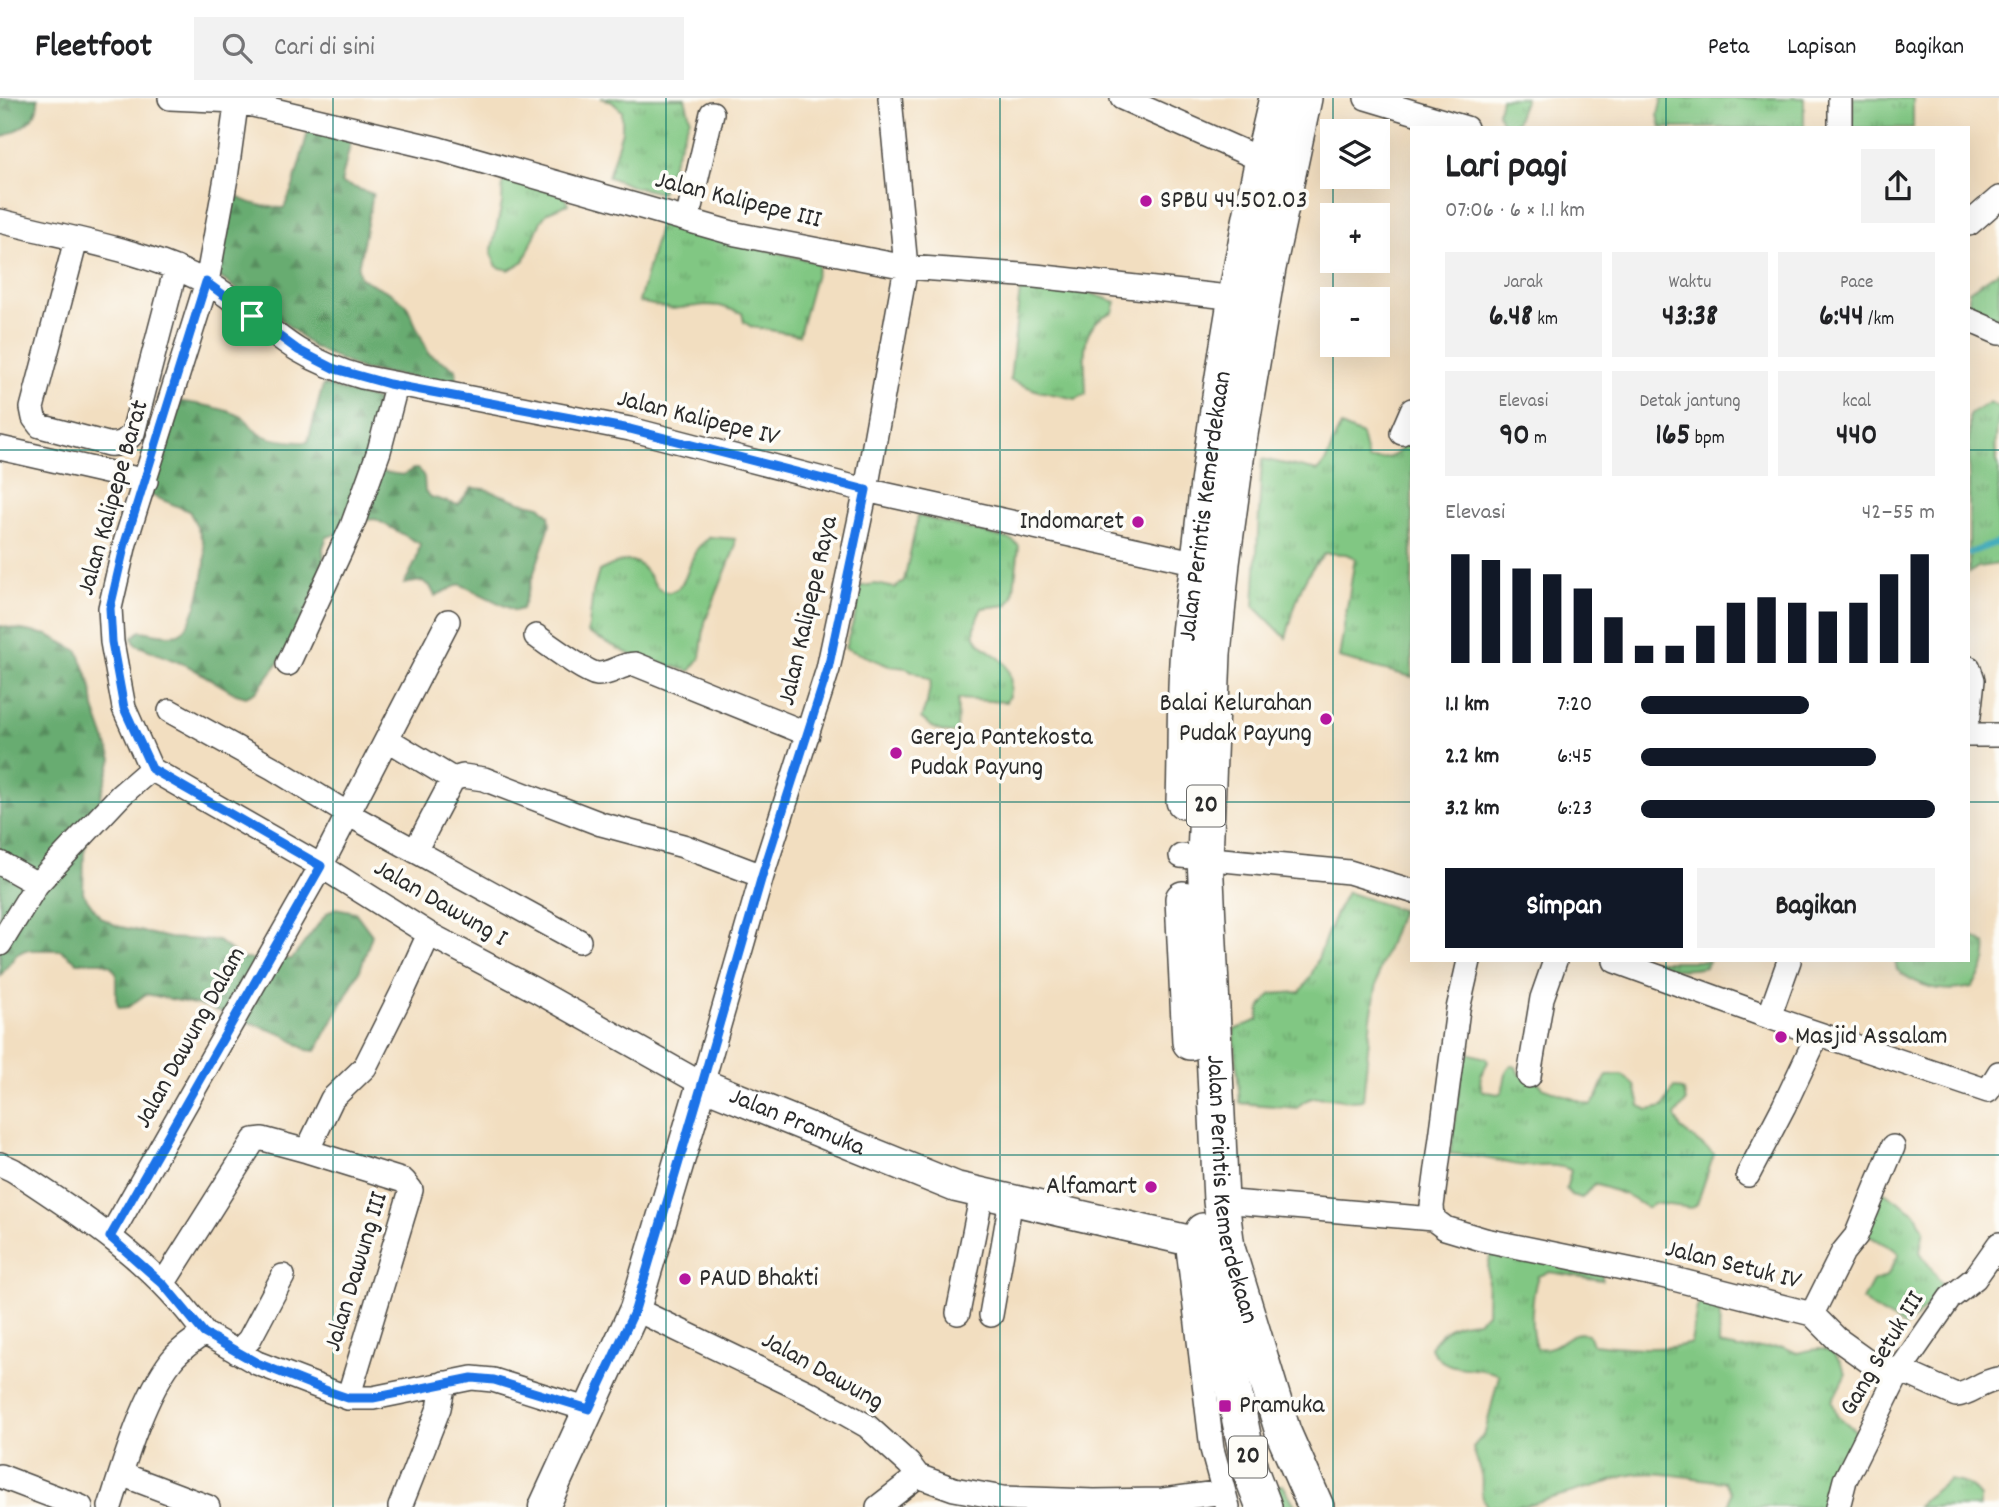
<!DOCTYPE html>
<html lang="id">
<head>
<meta charset="utf-8">
<style>
  body { margin:0; font-family:Dekko,sans-serif; background:#f2f2f2; color:#202124; height:100vh; display:flex; flex-direction:column; font-size:26px; white-space:nowrap }
  * { box-sizing:border-box; margin:0 }
  p { font-size:23px; color:#757577 }
  .icon { flex:none; width:38px; height:38px; fill:none; stroke:currentColor; stroke-width:2; stroke-linecap:round; stroke-linejoin:round }
  .map { position:relative; flex:1; overflow:hidden }
  .drawer { position:absolute; left:1410px; top:28px; width:560px; height:836px; display:flex; flex-direction:column; background:#fff; border-radius:0px; box-shadow:0 7px 28px #0002 }
  .drawer>* { flex:none }
  .tools { position:absolute; left:1320px; top:21px; display:grid; gap:14px }
  .tools a { display:grid; place-items:center; width:70px; height:70px; border-radius:0px; background:#fff; box-shadow:0 7px 28px #0002; font-size:35px }
  .pin { position:absolute; display:grid; place-items:center; width:60px; height:60px; color:#fff; margin:-30px; border-radius:14px; box-shadow:0 4px 10px #0006 }
  .round { display:grid; place-items:center; flex:none; width:74px; height:74px; border-radius:0px; background:#f2f2f2 }
  .headline { display:flex; align-items:center; justify-content:space-between; height:119px; padding:0 35px }
  h1 { font-size:38px; font-weight:700; line-height:52px }
  .stats { display:grid; grid-template-columns:repeat(3,1fr); gap:10px; height:119px; padding:7px 35px }
  .stats div { display:grid; align-content:center; border-radius:0px; background:#f2f2f2; text-align:center }
  .stats b { font-size:30px; font-weight:700 }
  .stats small { font-size:19px; font-weight:400 }
  .stats p { font-size:19px }
  .chart { height:196px; padding:14px 35px }
  .chart p { display:flex; justify-content:space-between }
  .chart svg { width:100%; height:126px; margin-top:7px; stroke:#111827; stroke-width:6 }
  .primary-button { display:flex; gap:14px; margin-top:auto; padding:14px 35px }
  .primary-button a { flex:1; height:80px; border-radius:0px; background:#111827; color:#fff; font-size:28px; font-weight:700; line-height:80px; text-align:center }
  .primary-button a+a { background:#f2f2f2; color:#202124 }
  ul { padding:0 35px; list-style:none; font-size:23px }
  li { display:grid; grid-template-columns:112px 84px 1fr; align-items:center; height:52px }
  li i { height:18px; border-radius:9px; background:#111827 }
  header { display:flex; align-items:center; gap:42px; box-sizing:border-box; height:98px; padding:0 35px; background:#fff; border-bottom:2px solid #e0e0e0 }
  header strong { font-size:33px }
  nav { display:flex; gap:38px; margin-inline-start:auto; font-size:24px }
  .search { width:490px; height:63px; background:#f2f2f2; display:flex; align-items:center; gap:18px; box-sizing:border-box; padding:0 24px; border-radius:0px; color:#757577; font-size:26px }
  .map>svg:first-child { display:block }
  .grass { fill:url(#grass-tufts); stroke:#567957; stroke-width:2 }
  .forest { fill:url(#forest-firs); stroke:#4a6c4e; stroke-width:2 }
  .park { fill:url(#park-crowns); stroke:#567957; stroke-width:2 }
  .lines { fill:none; stroke-linecap:round; stroke-linejoin:round }
  .stream { stroke:#3dabbb; stroke-width:6 }
  .minor-casing { stroke:#494641; stroke-width:26 }
  .major-casing { stroke:#494641; stroke-width:33 }
  .highway-casing { stroke:#494641; stroke-width:38 }
  .minor { stroke:#fff; stroke-width:23 }
  .major { stroke:#fff; stroke-width:30 }
  .highway { stroke:#fff; stroke-width:35 }
  .route-casing { stroke:#fff; stroke-width:14 }
  .route { stroke:#1a73e8; stroke-width:9 }
  .grid { fill:none; stroke:#0f766e; stroke-width:2; stroke-opacity:0.55 }
  .poi-dot { fill:#b5179e; stroke:#fdfcf7; stroke-width:2.5 }
  .labels { text-anchor:middle; dominant-baseline:central; stroke-width:7; stroke-linejoin:round; paint-order:stroke }
  .shield { fill:#fdfcf7; stroke:#6a6a68; stroke-width:2 }
  .shield-label { font-size:24px; font-weight:bold; fill:#2b2b2b }
  .street-label { font-size:26px; fill:#2b2b2b; stroke:#fdfcf7 }
  .poi-label { font-size:26px; fill:#2b2b2b; stroke:#fdfcf7; text-anchor:start }
</style>
</head>
<body>
<header>
<strong>Fleetfoot</strong>
<div class="search"><svg class="icon" aria-label="search" viewBox="0 0 24 24"><circle cx="10" cy="10" r="6"/><path d="M15 15l6 6"/></svg>Cari di sini</div>
<nav><a>Peta</a><a>Lapisan</a><a>Bagikan</a></nav>
</header>
<div class="map">
<svg width="1999" height="1409" viewBox="0 0 1999 1409">
  <defs>
    <pattern id="grass-tufts" width="24" height="20" patternUnits="userSpaceOnUse" patternTransform="scale(1.75)"><rect width="24" height="20" fill="#81c783"/><path d="M3 7l-1-3M5 7V3M7 7l1-3M15 17l-1-3M17 17v-4M19 17l1-3" fill="none" stroke="#6aa26b"/></pattern>
    <pattern id="forest-firs" width="22" height="20" patternUnits="userSpaceOnUse" patternTransform="scale(1.75)"><rect width="22" height="20" fill="#68ac71"/><path d="M5 1l3.5 6h-7zM16 11l3.5 6h-7z" fill="#568c5d"/></pattern>
    <pattern id="park-crowns" width="20" height="18" patternUnits="userSpaceOnUse" patternTransform="scale(1.75)"><rect width="20" height="18" fill="#81c783"/><path d="M2 6a3 3 0 1 1 6 0M12 15a3 3 0 1 1 6 0" fill="none" stroke="#6aa26b"/></pattern>
  </defs>
  <rect width="100%" height="100%" fill="#fdfcf7"/>
  <filter id="ink" filterUnits="userSpaceOnUse"><feTurbulence type="fractalNoise" baseFrequency=".0143" numOctaves="2"/><feDisplacementMap in="SourceGraphic" scale="14" xChannelSelector="R" yChannelSelector="G"/><feConvolveMatrix kernelMatrix="1 2 1 2 8 2 1 2 1" color-interpolation-filters="sRGB"/></filter>
  <filter id="wash" filterUnits="userSpaceOnUse"><feTurbulence type="fractalNoise" baseFrequency=".00686" numOctaves="4" result="noise"/><feDisplacementMap in="SourceGraphic" scale="28" xChannelSelector="R" yChannelSelector="G"/><feGaussianBlur stdDeviation="1.57" result="paint"/><feColorMatrix in="noise" values="0 0 0 0 0 0 0 0 0 0 0 0 0 0 0 0 0 1.4 0 .05"/><feComposite in="paint" operator="in"/></filter>
  <g filter="url(#wash)">
    <rect width="100%" height="100%" fill="#f2dec0"/>
    <path class="grass" d="M601 0H685L690 20 661 95 634 89 608 79 622 33V13L612 4Z
      M1501 0H1525L1516 25 1504 28 1498 15Z
      M1662 0H1804V30H1661L1658 17Z
      M1853 0H1913V30H1852Z
      M503 81 563 96 568 106 548 114 541 123 524 163 509 172 497 169 491 156 502 105Z
      M660 125 819 165 799 237 752 229 744 224 742 215 720 208 706 207 672 211 639 204Z
      M1999 173V209L1996 226 1969 219V193Z
      M1021 182 1067 187 1116 204 1113 214C1075 227 1086 264 1086 296L1076 301 1038 293 1010 282Z
      M1990 304 1999 310C1999 331 1991 349 1999 369V466L1978 469 1969 475V317Z
      M1341 328 1362 337 1368 362C1395 360 1399 359 1412 334V579L1339 560 1355 460 1346 456 1325 455C1299 481 1296 506 1286 540L1254 508 1262 361 1318 373C1332 360 1330 344 1341 328Z
      M918 418 1012 442 1019 448 1013 499 1007 507 982 510C967 540 975 543 998 559 1012 569 1014 590 1006 604L958 601 957 634C943 638 931 629 921 620L927 605 931 582 906 570 889 568 845 550 855 518 861 488 876 486 895 490 904 483Z
      M710 439 735 441V450L705 524 700 560 690 573 631 557 588 535 593 494 599 473C606 470 616 464 624 463 651 460 650 497 670 494 688 491 688 462 698 450 701 446 706 443 710 439Z
      M1347 794 1401 812 1379 873 1371 920 1363 1002C1340 1007 1314 988 1297 1010L1240 1005 1234 932 1258 922 1260 910 1271 896 1300 894C1316 875 1320 851 1330 829 1335 817 1341 805 1347 794Z
      M1969 836 1986 846C1988 862 1982 876 1972 889 1944 896 1919 889 1897 872L1895 863H1969Z
      M1635 863H1709L1706 869C1681 875 1659 869 1635 863Z
      M1464 954 1486 960 1488 964C1482 975 1477 981 1483 993L1498 996 1502 994 1507 972 1511 967 1516 969 1519 976 1537 983 1544 990 1590 1007C1600 1001 1600 987 1607 978L1622 977 1635 987 1640 1008 1649 1012 1663 1009 1674 989 1684 993 1686 1004 1675 1018 1681 1031 1714 1056 1697 1106 1691 1110 1654 1105 1648 1110 1624 1096 1594 1086 1582 1100 1571 1097 1566 1091 1571 1072C1555 1065 1543 1069 1527 1068 1501 1066 1477 1055 1450 1056Z
      M1880 1091 1915 1115 1924 1132 1920 1154 1945 1191 1906 1229 1871 1209 1863 1202 1873 1183 1883 1180 1888 1176 1899 1156 1894 1151 1861 1134Z
      M1492 1148 1602 1174V1182L1549 1174 1538 1178C1532 1196 1528 1233 1537 1250 1563 1254 1563 1231 1588 1236L1592 1246C1621 1249 1665 1254 1691 1245L1697 1209 1704 1201 1711 1200 1720 1203 1719 1247 1738 1251 1784 1249 1797 1255C1825 1248 1834 1248 1846 1276L1832 1303 1837 1317 1858 1335 1828 1409H1729L1731 1394 1725 1384C1687 1381 1644 1366 1609 1384L1523 1408 1487 1409C1477 1393 1485 1385 1480 1370 1477 1362 1474 1358 1473 1349L1485 1335 1499 1277C1476 1265 1445 1279 1430 1249 1444 1230 1454 1224 1478 1223L1487 1215 1488 1169Z
      M1949 1382C1964 1384 1970 1387 1980 1399V1409H1918L1924 1401Z"/>
    <path class="forest" d="M0 0H38C40 23 18 32 0 40Z
      M309 30 351 43 341 85 373 96 358 170 360 180 391 195 406 206 429 256 456 271 457 285 362 272 313 249 283 223 221 180 213 170 231 95C246 105 265 110 284 110L293 89Z
      M323 287 381 303V374L403 377 413 371H419L424 379 425 393 431 399 458 407 472 390 485 391 521 404 540 408 549 417 550 427 522 511 515 513 460 486 435 498 430 488 422 483 404 486 416 463 420 446 375 421C358 421 343 435 327 439L323 450 324 465 298 539 256 594 246 599 236 596 188 568 136 547 132 540 140 533C151 534 168 539 178 536 195 530 207 470 205 454 203 440 196 425 189 413L148 396 178 303C198 306 219 309 238 317 251 322 249 329 258 335 272 343 292 344 308 344Z
      M0 528 48 537 78 553 92 590 94 610 112 661 84 754 83 795 100 819 117 828 169 840 218 843 242 861H292L327 815 336 810 355 814 372 837 360 872 316 953 307 952 284 937 204 908 146 896 128 909 119 910 116 901V875L111 868 102 864H77L61 852H25L17 856 0 878Z"/>
    <path class="park" d="M1278 1387H1283L1296 1409H1281L1276 1394Z"/>
    <g class="lines">
      <path class="stream" d="M1969 455 1999 444"/>
    </g>
  </g>
  <g filter="url(#ink)">
    <g class="lines">
      <defs>
        <path id="minor" d="M170 0 236 3 439 51 736 136 906 169 1035 178 1247 201
          M1122 0 1262 62 1273 64
          M1366 0 1466 30
          M1840 0V30
          M687 122 712 15
          M0 123C68 140 141 151 204 183 238 201 265 232 298 252 318 264 340 273 362 279L630 331 861 391 1198 465
          M1969 126 1999 100
          M76 142 32 310 34 320 40 328 108 346C121 347 125 344 133 335L176 170
          M1969 222 1999 235
          M1402 335 1412 312
          M0 350 146 383
          M536 538C548 546 585 574 597 576 611 577 620 566 635 566L808 636
          M288 566 352 428 379 353 396 288
          M1969 570 1973 582 1969 618
          M170 613 273 670 348 716 579 843
          M1969 637H1999
          M387 641 453 681
          M151 671 321 768 429 836 535 892 702 986 762 778 828 571 866 392 906 169 890 0
          M151 671 124 610 112 544 110 510 125 445 207 184 226 80 237 0
          M415 753 453 681 463 678 484 681 601 726 683 748 762 778
          M1181 758 1349 774 1412 793
          M0 765 37 786
          M0 846 37 786 121 697 151 671
          M1615 863 1769 919 1988 993 1999 975
          M1769 919 1789 863
          M1529 978 1542 900 1555 863
          M307 1053 404 1083 411 1092 348 1300
          M0 1066 13 1072C85 1119 153 1163 204 1235
          M1748 1077 1784 1008 1818 936
          M1221 1103 1433 1121
          M1433 1121 1445 1130 1485 1142 1662 1178 1812 1216 1836 1240 1871 1265 1884 1270 1900 1272 1956 1297C1971 1296 1981 1283 1999 1281
          M1433 1121 1432 1108 1458 911 1469 863
          M110 1139 321 768 448 523
          M1187 1142 1212 1351 1228 1409
          M163 1186 254 1042 263 1041 307 1053 332 1001 365 969 403 893 429 836
          M635 1211 811 1296 867 1328 909 1366 918 1378 954 1391 1003 1400 1094 1403 1163 1402 1224 1394
          M958 1215 982 1095
          M1812 1216 1843 1154 1856 1138 1893 1049
          M991 1217 1011 1102
          M237 1254 249 1242 283 1178
          M121 1376 208 1409
          M0 1378 81 1409
          M110 1409C124 1365 143 1300 171 1263 180 1251 192 1244 204 1235L257 1265 348 1300H373L472 1280 493 1282 589 1312
          M400 1409 439 1310 444 1285
          M878 1409 918 1378
          M1838 1409 1845 1382 1900 1272 1950 1200 1975 1180 1999 1146"/>
        <g id="major">
          <path id="s1" d="M544 1409 635 1211 702 986 956 1089 1204 1146"/>
        </g>
        <g id="highway">
          <path id="s2" d="M1304 0 1268 170 1237 354 1222 465 1213 556 1205 760 1221 1103 1227 1150 1283 1334 1316 1409"/>
          <path id="s3" d="M1184 703C1186 652 1184 600 1188 549 1190 514 1197 479 1201 444 1218 295 1242 146 1277 0"/>
          <path d="M1183 801 1190 944"/>
          <path d="M1203 1133 1204 1146 1250 1372 1264 1409"/>
        </g>
      </defs>
      <use href="#minor" class="minor-casing"/>
      <use href="#major" class="major-casing"/>
      <use href="#highway" class="highway-casing"/>
      <use href="#minor" class="minor"/>
      <use href="#major" class="major"/>
      <use href="#highway" class="highway"/>
    </g>
  </g>
  <g class="lines" filter="url(#ink)">
    <defs>
      <path id="route" d="M206 184 298 252 335 271 389 286 630 331 866 392 828 571 762 778 702 986 635 1212 589 1311 494 1282 472 1280 373 1300H348L330 1294 257 1265 204 1235 163 1186 110 1139 321 768 152 671 124 610 112 544 110 510 125 445Z"/>
    </defs>
    <use href="#route" class="route-casing"/>
    <use href="#route" class="route"/>
  </g>
  <path class="grid" d="M333 0V1409M666 0V1409M1000 0V1409M1333 0V33M1666 0V30M1333 79V117M1333 163V201M1333 247V1409M0 352H1412M1969 352H1999M0 704H1412M1969 704H1999M1666 863V1409M0 1057H1999"/>
  <g class="poi-dot">
    <circle cx="1146" cy="103" r="7"/>
    <circle cx="1138" cy="424" r="7"/>
    <circle cx="1326" cy="621" r="7"/>
    <circle cx="896" cy="655" r="7"/>
    <circle cx="1781" cy="939" r="7"/>
    <circle cx="1151" cy="1089" r="7"/>
    <circle cx="685" cy="1181" r="7"/>
    <rect x="1218" y="1301" width="14" height="14" rx="3.5"/>
  </g>
  <g class="labels">
    <g class="shield">
      <rect x="1187" y="687.5" width="38" height="41" rx="5"/>
      <rect x="1229" y="1338.5" width="38" height="41" rx="5"/>
    </g>
    <g class="shield-label">
      <text x="1206" y="708">20</text>
      <text x="1248" y="1359">20</text>
    </g>
    <g class="street-label">
      <text transform="translate(738 103) rotate(14)">Jalan Kalipepe III</text>
      <text transform="translate(698 321) rotate(14)">Jalan Kalipepe IV</text>
      <text transform="translate(114 400) rotate(-74)">Jalan Kalipepe Barat</text>
      <text stroke="none"><textPath href="#s3" startOffset="296">Jalan Perintis Kemerdekaan</textPath></text>
      <text transform="translate(809 513) rotate(-77)">Jalan Kalipepe Raya</text>
      <text transform="translate(440 806) rotate(30)">Jalan Dawung I</text>
      <text transform="translate(191 940) rotate(-61)">Jalan Dawung Dalam</text>
      <text stroke="none"><textPath href="#s1" startOffset="555">Jalan Pramuka</textPath></text>
      <text stroke="none"><textPath href="#s2" startOffset="1101">Jalan Perintis Kemerdekaan</textPath></text>
      <text transform="translate(1733 1168) rotate(14)">Jalan Setuk IV</text>
      <text transform="translate(357 1174) rotate(-73)">Jalan Dawung III</text>
      <text transform="translate(1883 1256) rotate(-59)">Gang Setuk III</text>
      <text transform="translate(822 1274) rotate(29)">Jalan Dawung</text>
    </g>
    <g class="poi-label">
      <text x="1160" y="103">SPBU 44.502.03</text>
      <text x="1124" y="424" text-anchor="end">Indomaret</text>
      <text x="1312" y="606" text-anchor="end">Balai Kelurahan<tspan x="1312" dy="30">Pudak Payung</tspan></text>
      <text x="910" y="640">Gereja Pantekosta<tspan x="910" dy="30">Pudak Payung</tspan></text>
      <text x="1795" y="939">Masjid Assalam</text>
      <text x="1137" y="1089" text-anchor="end">Alfamart</text>
      <text x="699" y="1181">PAUD Bhakti</text>
      <text x="1239" y="1308">Pramuka</text>
    </g>
  </g>
</svg>
<div class="tools">
<a><svg class="icon" aria-label="layers" viewBox="0 0 24 24"><path d="M12 4l9 5-9 5-9-5zM3 14l9 5 9-5"/></svg></a>
<a>+</a>
<a>−</a>
</div>
<div class="pin" style="left:252px;top:218px;background:#1e9e55"><svg class="icon" aria-label="arrive" viewBox="0 0 24 24"><path d="M6 21V4h12l-3 4 3 4H6"/></svg></div>
<section class="drawer">
<div class="headline"><div><h1>Lari pagi</h1><p>07:06 · 6 × 1.1 km</p></div><a class="round"><svg class="icon" aria-label="share" viewBox="0 0 24 24"><path d="M12 15V3M7 8l5-5 5 5M5 13v7h14v-7"/></svg></a></div>
<div class="stats">
<div><p>Jarak</p><b>6.48<small> km</small></b></div>
<div><p>Waktu</p><b>43:38</b></div>
<div><p>Pace</p><b>6:44<small> /km</small></b></div>
</div>
<div class="stats">
<div><p>Elevasi</p><b>90<small> m</small></b></div>
<div><p>Detak jantung</p><b>165<small> bpm</small></b></div>
<div><p>kcal</p><b>440</b></div>
</div>
<div class="chart"><p><span>Elevasi</span>42–55 m</p>
<svg viewBox="0 0 160 44" preserveAspectRatio="none"><path d="M5 44V6M15 44V8M25 44V11M35 44V13M45 44V18M55 44V28M65 44V38M75 44V38M85 44V31M95 44V23M105 44V21M115 44V23M125 44V26M135 44V23M145 44V13M155 44V6"/></svg>
</div>
<ul>
<li><b>1.1 km</b>7:20<i style="width:57%"></i></li>
<li><b>2.2 km</b>6:45<i style="width:80%"></i></li>
<li><b>3.2 km</b>6:23<i style="width:100%"></i></li>
</ul>
<div class="primary-button"><a>Simpan</a><a>Bagikan</a></div>
</section>
</div>
</body>
</html>
